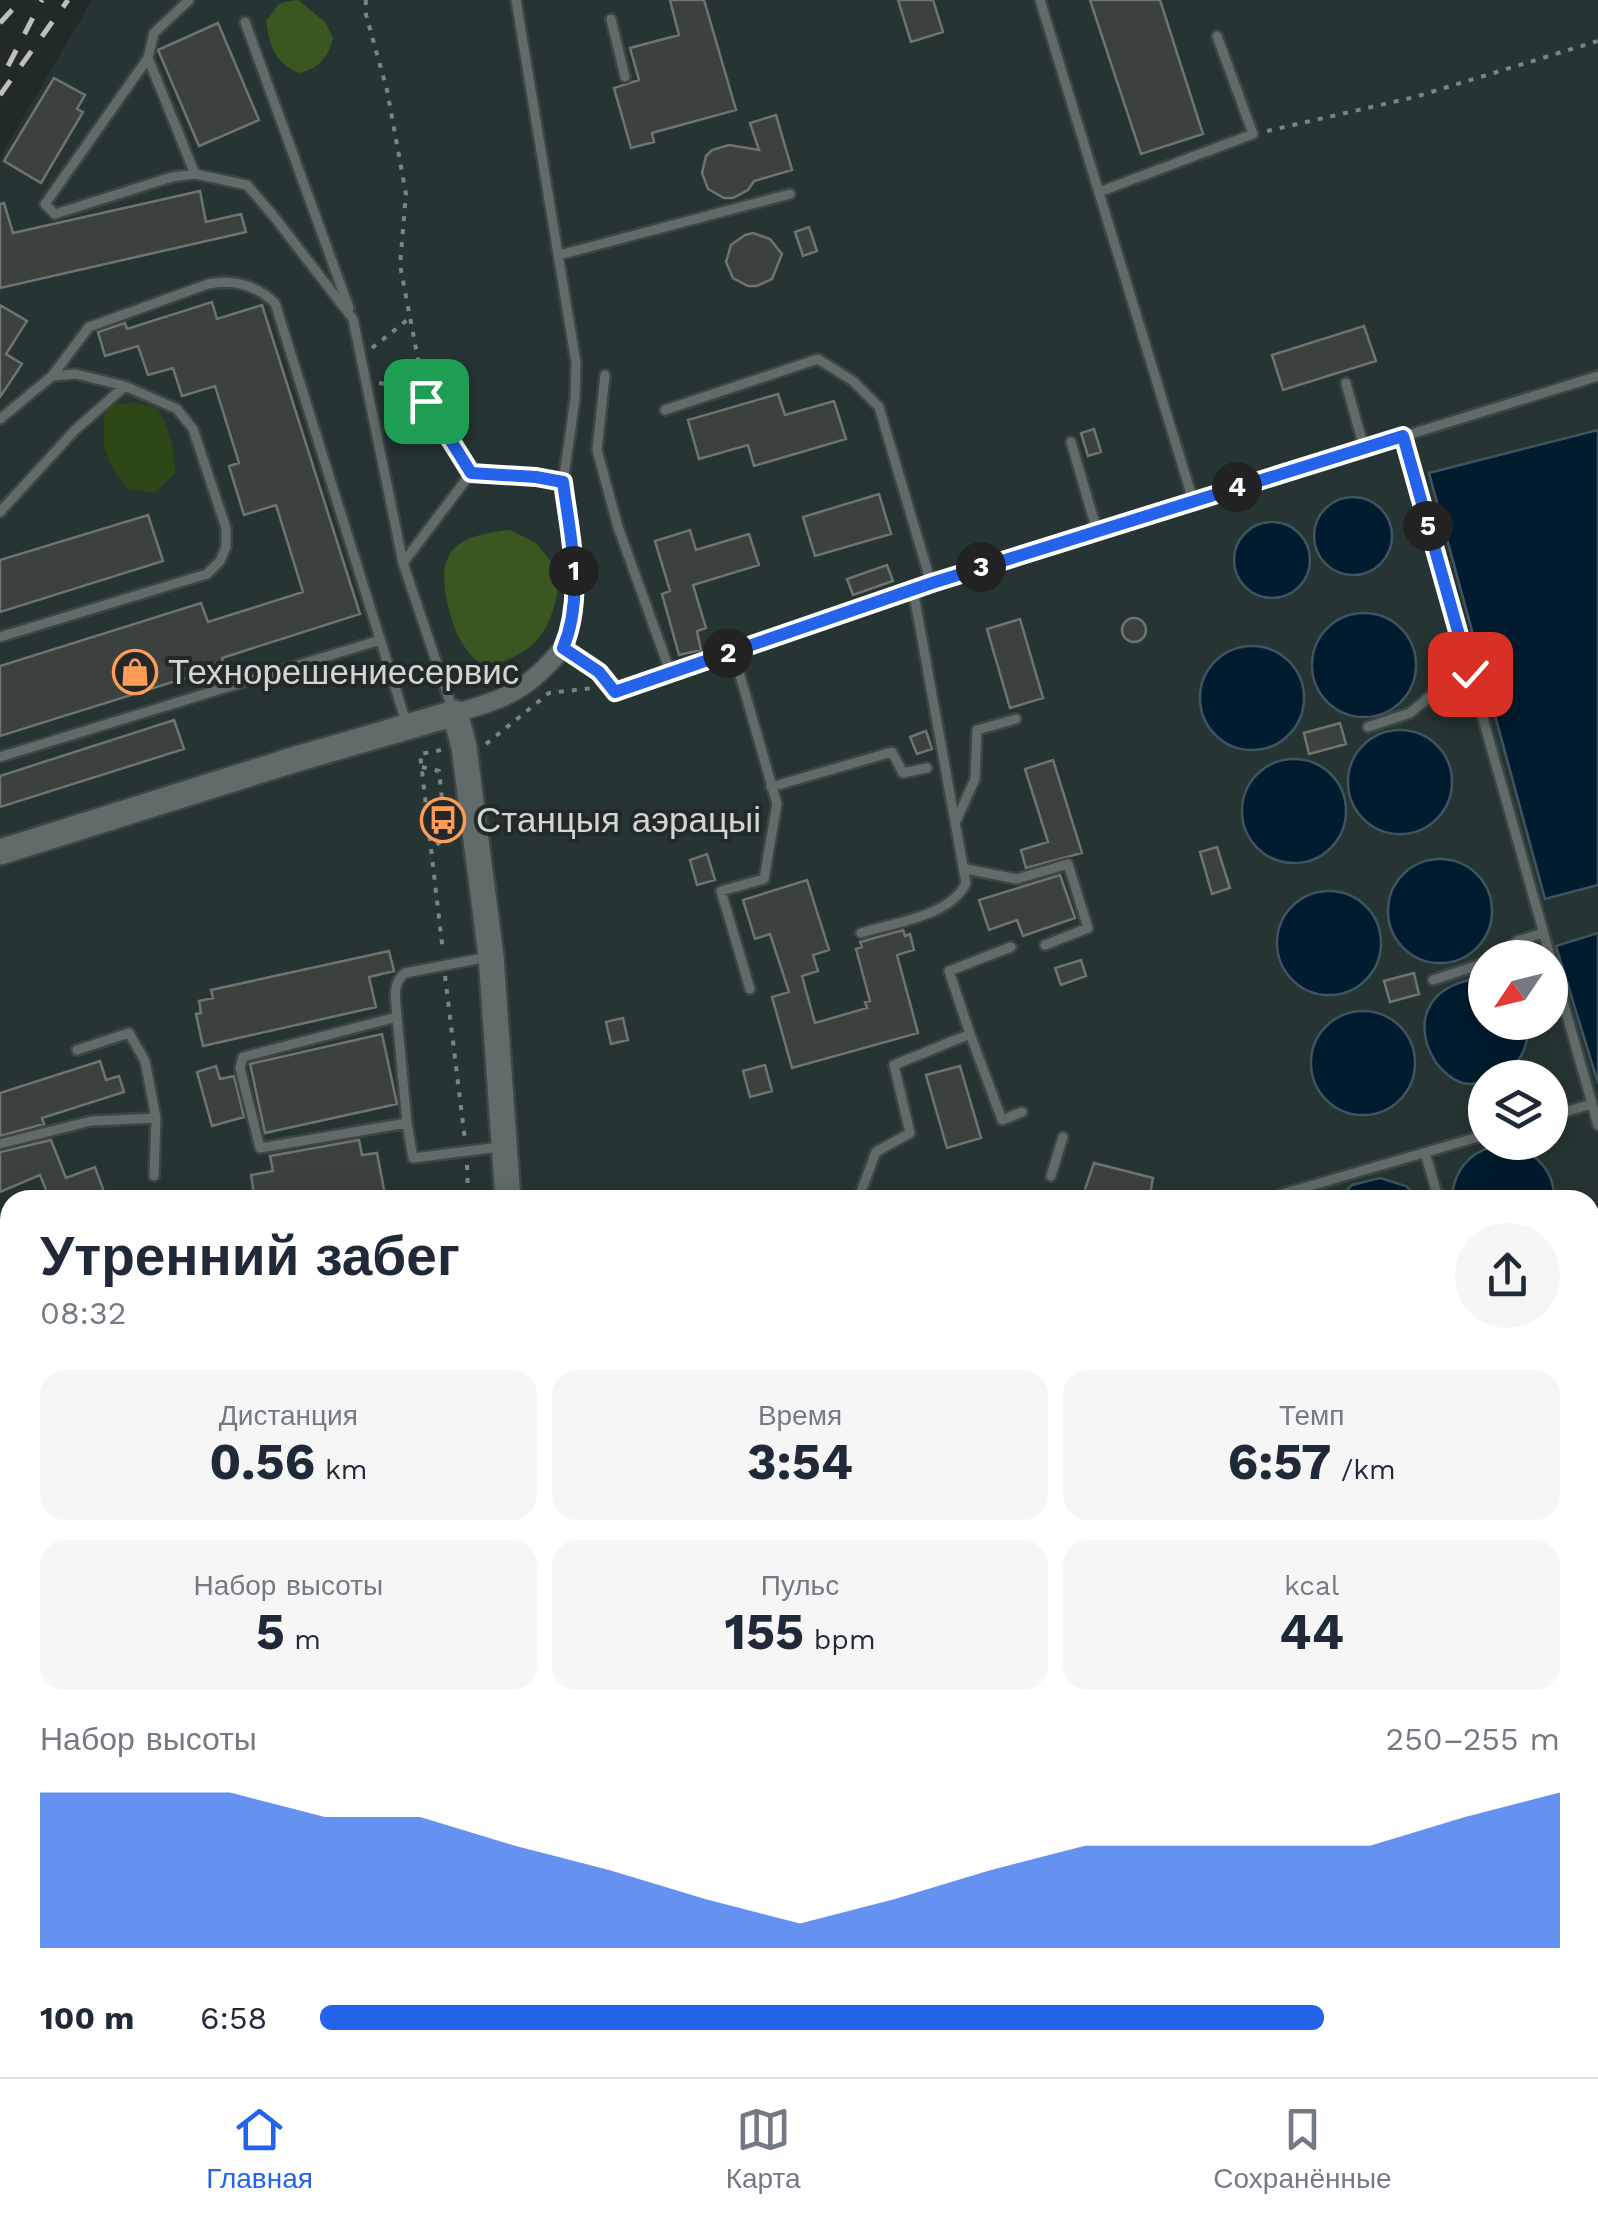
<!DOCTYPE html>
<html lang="ru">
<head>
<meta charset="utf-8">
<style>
  body { margin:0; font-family:"Work Sans",sans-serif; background:#f6f6f7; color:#1f2937; height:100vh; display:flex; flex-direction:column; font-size:38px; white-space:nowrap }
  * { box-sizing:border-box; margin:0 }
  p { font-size:32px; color:#747a83 }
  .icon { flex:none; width:55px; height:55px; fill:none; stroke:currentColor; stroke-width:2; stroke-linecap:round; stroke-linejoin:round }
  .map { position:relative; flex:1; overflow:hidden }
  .details { position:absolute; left:0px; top:1190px; width:1600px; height:888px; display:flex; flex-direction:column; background:#fff; border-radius:30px 30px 0 0; box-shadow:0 5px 25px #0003 }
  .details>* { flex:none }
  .needle { width:65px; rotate:235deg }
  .fabs { position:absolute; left:1468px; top:940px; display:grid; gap:20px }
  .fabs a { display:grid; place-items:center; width:100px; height:100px; border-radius:50%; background:#fff; box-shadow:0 5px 25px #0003; font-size:50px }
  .pin { position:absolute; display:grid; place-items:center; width:85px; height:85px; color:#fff; margin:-42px; border-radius:20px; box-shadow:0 5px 15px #0006 }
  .km { position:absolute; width:50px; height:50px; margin:-25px; border-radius:50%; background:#222; color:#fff; font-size:28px; line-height:50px; text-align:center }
  .round { display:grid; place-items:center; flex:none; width:105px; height:105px; border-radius:52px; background:#f6f6f7 }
  .summary { display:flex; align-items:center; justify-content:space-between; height:170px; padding:0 40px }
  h1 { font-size:55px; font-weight:700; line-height:75px }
  .figures { display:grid; grid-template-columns:repeat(3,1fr); gap:15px; height:170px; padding:10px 40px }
  .figures div { display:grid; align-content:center; border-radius:25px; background:#f6f6f7; text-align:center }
  .figures b { font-size:50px; font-weight:700 }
  .figures small { font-size:28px; font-weight:400 }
  .figures p { font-size:28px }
  .chart { height:280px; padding:20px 40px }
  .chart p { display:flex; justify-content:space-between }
  .chart svg { width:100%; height:180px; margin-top:10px; fill:#2563eb; opacity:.7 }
  ul { padding:0 40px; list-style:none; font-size:32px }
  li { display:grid; grid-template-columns:160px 120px 1fr; align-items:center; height:75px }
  li i { height:25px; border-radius:12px; background:#2563eb }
  .tab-bar { display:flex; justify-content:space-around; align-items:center; height:140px; border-top:2px solid #e0e1e3; background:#fff; font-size:28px; color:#747a83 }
  .tab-bar a { display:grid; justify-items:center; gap:5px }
  .tab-bar .current { color:#2563eb }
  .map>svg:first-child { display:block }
  .built { fill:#263533; fill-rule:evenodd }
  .green { fill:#2e4717 }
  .forest { fill:#3a5722 }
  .water { fill:#001c2e; stroke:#3f5460; stroke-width:2.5 }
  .building { fill:#3b423d; stroke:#6e7571; stroke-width:2.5 }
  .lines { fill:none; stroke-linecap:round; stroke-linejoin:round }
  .lane-casing { stroke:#3e4645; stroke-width:14 }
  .street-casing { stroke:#3e4645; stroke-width:22 }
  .secondary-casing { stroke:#3e4645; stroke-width:30 }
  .path { stroke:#7d8483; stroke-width:4; stroke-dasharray:5 8; stroke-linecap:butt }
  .lane { stroke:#616b69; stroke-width:9 }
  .street { stroke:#616b69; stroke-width:18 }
  .secondary { stroke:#616b69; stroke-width:25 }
  .rail { stroke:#bac0bf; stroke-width:5; stroke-dasharray:18 18; stroke-linecap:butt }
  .route-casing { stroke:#fff; stroke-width:20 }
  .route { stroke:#2563eb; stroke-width:12 }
  .labels { text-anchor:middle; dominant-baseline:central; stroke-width:8; stroke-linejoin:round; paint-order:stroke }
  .poi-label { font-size:35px; fill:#d1d6d5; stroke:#222a29; text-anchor:start }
</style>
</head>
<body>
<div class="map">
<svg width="1598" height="2077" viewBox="0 0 1598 2077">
  <rect width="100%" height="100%" fill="#222a29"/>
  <path class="built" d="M92 0H1598V2077H1534L1418 2068H1590V1200H10V2068H368L366 2077H0V157ZM1485 958H1550V1022H1485ZM1485 1078H1550V1142H1485Z
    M1123 2068H1308L1303 2077Z"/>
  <path class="green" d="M138 403 157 408C170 429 174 448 175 473L154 493 128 488 113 470 104 447V416L114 404Z"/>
  <path class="forest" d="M298 0 325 22 333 38C328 58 319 68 299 73 274 62 270 47 266 21L280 3Z
    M511 530 537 544 560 573C554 627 540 654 484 667 461 649 453 629 447 601 435 547 461 535 511 530Z"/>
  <path class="water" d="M1598 430V885L1545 899 1429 473Z
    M1314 536a39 39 0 1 1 78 0a39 39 0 1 1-78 0Z
    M1234 560a38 38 0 1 1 76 0a38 38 0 1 1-76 0Z
    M1312 665a52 52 0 1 1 104 0a52 52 0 1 1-104 0Z
    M1200 698a52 52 0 1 1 104 0a52 52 0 1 1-104 0Z
    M1348 782a52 52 0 1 1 104 0a52 52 0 1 1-104 0Z
    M1242 811a52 52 0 1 1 104 0a52 52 0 1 1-104 0Z
    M1388 911a52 52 0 1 1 104 0a52 52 0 1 1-104 0Z
    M1277 943a52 52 0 1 1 104 0a52 52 0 1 1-104 0Z
    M1598 933V1083L1556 946Z
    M1474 979 1485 980V1022L1527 1023C1529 1039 1525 1054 1513 1066 1503 1076 1497 1073 1486 1078 1484 1078 1483 1081 1481 1082 1437 1099 1383 996 1474 979Z
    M1311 1063a52 52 0 1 1 104 0a52 52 0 1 1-104 0Z
    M1504 1145C1534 1149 1555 1170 1554 1200H1452C1453 1169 1472 1148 1504 1145Z
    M1380 1178 1406 1186 1420 1200H1337L1352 1185Z
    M1590 1402 1598 1405V1502L1590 1504Z"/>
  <path class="building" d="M670 0H704L736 110 652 133 654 142 631 148 614 88 639 80 630 48 679 35Z
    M898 0H933L943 32 911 42Z
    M1090 0H1160L1203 134 1141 154Z
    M218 23 259 120 199 146 158 50Z
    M54 78 85 95 77 109 83 112 41 183 4 161Z
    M776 115 792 170 754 181 748 190 733 198H724L708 189 702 173 706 156 712 150 729 145 759 150 750 123Z
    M200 191 206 222 241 214 246 232 0 288V204L4 203 13 233Z
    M809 227 817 251 803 256 795 232Z
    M753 233 770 239 782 254 772 279 757 286H748L733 278 726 262 731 245 745 235Z
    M212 302 217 319 262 305 360 614 222 658 224 666 0 736V666L201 603 208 622 303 592 276 505 244 515 229 466 239 463 215 386 182 396 173 368 148 375 138 346 105 356 98 332 125 323 127 329Z
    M0 305 27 321 6 354 22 364 0 397Z
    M1364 326 1376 361 1283 390 1272 355Z
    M778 394 785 415 834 401 846 439 754 466 748 445 699 459 688 420Z
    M1094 429 1101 452 1088 456 1081 433Z
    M879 494 891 534 815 556 803 517Z
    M148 515 163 561 0 612V560Z
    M690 530 696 550 749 534 759 565 693 585 706 628 697 631 701 650 679 655 662 594 670 591 655 541Z
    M887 565 893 581 853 595 847 579Z
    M1122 630a12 12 0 1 1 24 0a12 12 0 1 1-24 0Z
    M1020 619 1043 698 1010 708 987 629Z
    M174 720 184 749 0 807V776Z
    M1340 723 1346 744 1309 754 1304 733Z
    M926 731 932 749 917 754 910 737Z
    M1053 760 1082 853 1026 868 1021 850 1048 842 1025 769Z
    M1217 847 1230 888 1212 894 1200 852Z
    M707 854 715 880 697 885 690 860Z
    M1060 875 1075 918 1023 936 1017 920 989 930 979 900Z
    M807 880 829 950 813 955 818 971 802 976 815 1023 867 1008 865 1002 870 1001 856 949 862 947 860 942 903 930 905 936 910 934 914 950 897 955 918 1033 792 1068 772 997 789 992 770 934 755 939 743 900Z
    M389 951 394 971 369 977 376 1007 203 1046 196 1014 201 1013 199 1001 213 998 211 990Z
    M1081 960 1086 976 1061 985 1055 968Z
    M1414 973 1419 994 1390 1002 1384 981Z
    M623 1018 628 1040 611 1044 606 1022Z
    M382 1034 397 1104 265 1133 250 1064Z
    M100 1061 106 1080 119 1076 124 1092 42 1118 44 1124 0 1136V1093Z
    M765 1065 772 1091 750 1097 743 1071Z
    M216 1066 220 1079 234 1076 244 1117 212 1126 197 1072Z
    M960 1066 981 1138 947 1148 926 1075Z
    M51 1140 66 1178 95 1167 107 1200H50L40 1175 0 1192V1152Z
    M359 1140 362 1155 377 1153 386 1200H255L251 1175 273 1171 270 1156Z
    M1094 1163 1153 1178 1149 1200H1107L1083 1195Z"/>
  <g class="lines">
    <defs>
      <path id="lane" d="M189 0 154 33 148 58 45 204 55 214 172 177 195 174 247 185 272 214 353 319 403 563 453 711
        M516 0 576 363 575 399 563 483 575 586 570 630 563 648 599 672 615 692 931 583 1598 376
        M1040 0 1193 500
        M611 19 625 77
        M245 22 349 308
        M148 58 195 174
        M1099 192 1253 134 1217 36
        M559 255 790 194
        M605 375 597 450 618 527 671 674
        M52 376 89 327 208 284C234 279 256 285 275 303L406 722
        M1346 383 1364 448
        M665 410 818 359 853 381 879 407 931 583
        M0 419 52 376 76 374 125 386 177 409 193 429 226 528V547L220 561 207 574 0 637
        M1403 436 1598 1125
        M1071 442 1097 531
        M0 512 75 430 125 386
        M403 563 471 473 536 477 563 483
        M733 651 777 804 764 879 721 891 750 989
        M1368 727 1410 713 1447 682 1470 674
        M0 757 380 640
        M771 787 892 752 903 773 927 768
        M957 819 975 779 977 730 1016 719
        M966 869 1017 879 1068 864 1088 928 1045 945
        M861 933C893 923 951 916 966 883L913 589
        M1499 958 1517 941 1543 933
        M1433 980 1485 963
        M397 1017C396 1000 391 984 405 973L488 957
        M970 1034 949 971 1011 947
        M77 1050 129 1033 145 1061 156 1118
        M1550 1116 1592 1104
        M407 1123 397 1017 243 1057 240 1068 260 1148 407 1123 413 1158 500 1147
        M0 1144 91 1121 156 1118 154 1176
        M1425 1153 1439 1200
        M1051 1176 1063 1137
        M862 1189 876 1152 910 1133 894 1065 970 1034 1002 1120 1022 1112
        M1282 1194 1485 1135
        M1590 1530 1598 1528
        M0 1556 10 1549
        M0 1588 4 1634
        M1590 1869 1598 1873
        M0 1959 10 1968
        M574 2068 615 2077
        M1238 2068V2077
        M71 2077 73 2068
        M1587 2077 1593 2061 1590 2060"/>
      <path id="street" d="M455 713C505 700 529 689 563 648"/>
      <path id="secondary" d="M0 852 293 760 455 713 464 747 491 956 508 1200
        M0 1356 10 1374
        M0 2003 10 1985
        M456 2077 458 2068"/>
    </defs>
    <use href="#lane" class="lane-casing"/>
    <use href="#street" class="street-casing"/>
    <use href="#secondary" class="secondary-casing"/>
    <path class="path" d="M366 0 365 11 387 90 406 194 400 265 426 401 463 462
      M1267 131 1415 97 1598 41
      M372 348 411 317
      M379 383 393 385 426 401
      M486 744 549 693 593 688
      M441 750 420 754 443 952
      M422 767 439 771 446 837 433 848
      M445 976 465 1140
      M467 1165 468 1200
      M0 1318 10 1334
      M0 1422 10 1450
      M0 1676 10 1669
      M0 1745H10
      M0 1825 10 1835
      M0 1914 10 1883
      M0 2036 8 2023
      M405 2077 408 2068"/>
    <use href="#lane" class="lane"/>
    <use href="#street" class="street"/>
    <use href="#secondary" class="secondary"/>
    <path class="rail" d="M0 23 21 0
      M8 66 42 0
      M0 95 68 0"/>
  </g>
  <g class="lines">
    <defs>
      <path id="route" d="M426 401 471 473 536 477 563 482C570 536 585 596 563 648L599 672 615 692 932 583 1403 436 1470 674"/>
    </defs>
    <use href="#route" class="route-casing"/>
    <use href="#route" class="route"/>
  </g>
  <defs>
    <symbol id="shop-ring" viewBox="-11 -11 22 22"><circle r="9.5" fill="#222a29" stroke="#fe9c58" stroke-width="1.5"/><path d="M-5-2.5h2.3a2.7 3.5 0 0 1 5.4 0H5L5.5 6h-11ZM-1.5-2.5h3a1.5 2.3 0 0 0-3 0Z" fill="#fe9c58"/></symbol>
    <symbol id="bus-ring" viewBox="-11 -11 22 22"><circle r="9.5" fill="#222a29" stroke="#fe9c58" stroke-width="1.5"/><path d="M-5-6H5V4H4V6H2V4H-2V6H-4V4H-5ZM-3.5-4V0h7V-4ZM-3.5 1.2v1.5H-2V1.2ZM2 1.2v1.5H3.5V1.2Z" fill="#fe9c58"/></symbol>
  </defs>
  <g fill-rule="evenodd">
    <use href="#shop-ring" x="110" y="647" width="50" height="50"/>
    <use href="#bus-ring" x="418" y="795" width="50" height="50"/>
  </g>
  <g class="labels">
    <g class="poi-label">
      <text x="168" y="672">Технорешениесервис</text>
      <text x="476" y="820">Станцыя аэрацыі</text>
    </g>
  </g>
</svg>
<div class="fabs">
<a><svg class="needle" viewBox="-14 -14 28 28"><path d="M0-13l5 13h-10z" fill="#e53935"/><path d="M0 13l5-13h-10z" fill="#747a83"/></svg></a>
<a><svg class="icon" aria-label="layers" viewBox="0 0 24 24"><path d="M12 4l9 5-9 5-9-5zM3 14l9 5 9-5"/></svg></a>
</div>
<div class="pin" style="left:426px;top:401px;background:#1e9e55"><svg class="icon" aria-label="arrive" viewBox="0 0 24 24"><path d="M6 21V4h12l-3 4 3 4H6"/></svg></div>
<div class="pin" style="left:1470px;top:674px;background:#d93025"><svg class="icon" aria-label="check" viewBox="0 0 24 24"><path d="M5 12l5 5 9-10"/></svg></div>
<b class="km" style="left:574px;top:571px">1</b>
<b class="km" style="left:728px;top:653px">2</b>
<b class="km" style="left:981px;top:567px">3</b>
<b class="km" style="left:1237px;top:487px">4</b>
<b class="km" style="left:1428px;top:526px">5</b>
<section class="details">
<div class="summary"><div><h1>Утренний забег</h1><p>08:32</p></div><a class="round"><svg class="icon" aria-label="share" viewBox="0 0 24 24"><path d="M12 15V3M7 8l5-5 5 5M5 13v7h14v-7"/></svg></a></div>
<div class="figures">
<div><p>Дистанция</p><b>0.56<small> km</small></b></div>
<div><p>Время</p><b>3:54</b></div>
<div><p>Темп</p><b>6:57<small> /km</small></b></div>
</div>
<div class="figures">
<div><p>Набор высоты</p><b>5<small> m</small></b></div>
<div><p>Пульс</p><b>155<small> bpm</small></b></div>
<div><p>kcal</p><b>44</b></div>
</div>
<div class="chart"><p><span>Набор высоты</span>250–255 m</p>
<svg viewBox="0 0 160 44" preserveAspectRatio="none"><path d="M0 44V6L10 6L20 6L30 12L40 12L50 19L60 25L70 32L80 38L90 32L100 25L110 19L120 19L130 19L140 19L150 12L160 6V44z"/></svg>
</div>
<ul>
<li><b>100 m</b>6:58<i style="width:81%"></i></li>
</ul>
</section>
</div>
<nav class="tab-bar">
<a class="current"><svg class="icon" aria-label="home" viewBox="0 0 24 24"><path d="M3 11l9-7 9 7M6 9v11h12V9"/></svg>Главная</a>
<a><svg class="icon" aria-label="map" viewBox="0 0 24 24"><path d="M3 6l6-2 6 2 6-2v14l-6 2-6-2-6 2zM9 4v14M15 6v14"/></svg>Карта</a>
<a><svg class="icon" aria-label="saved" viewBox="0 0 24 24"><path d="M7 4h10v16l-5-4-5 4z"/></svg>Сохранённые</a>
</nav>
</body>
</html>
